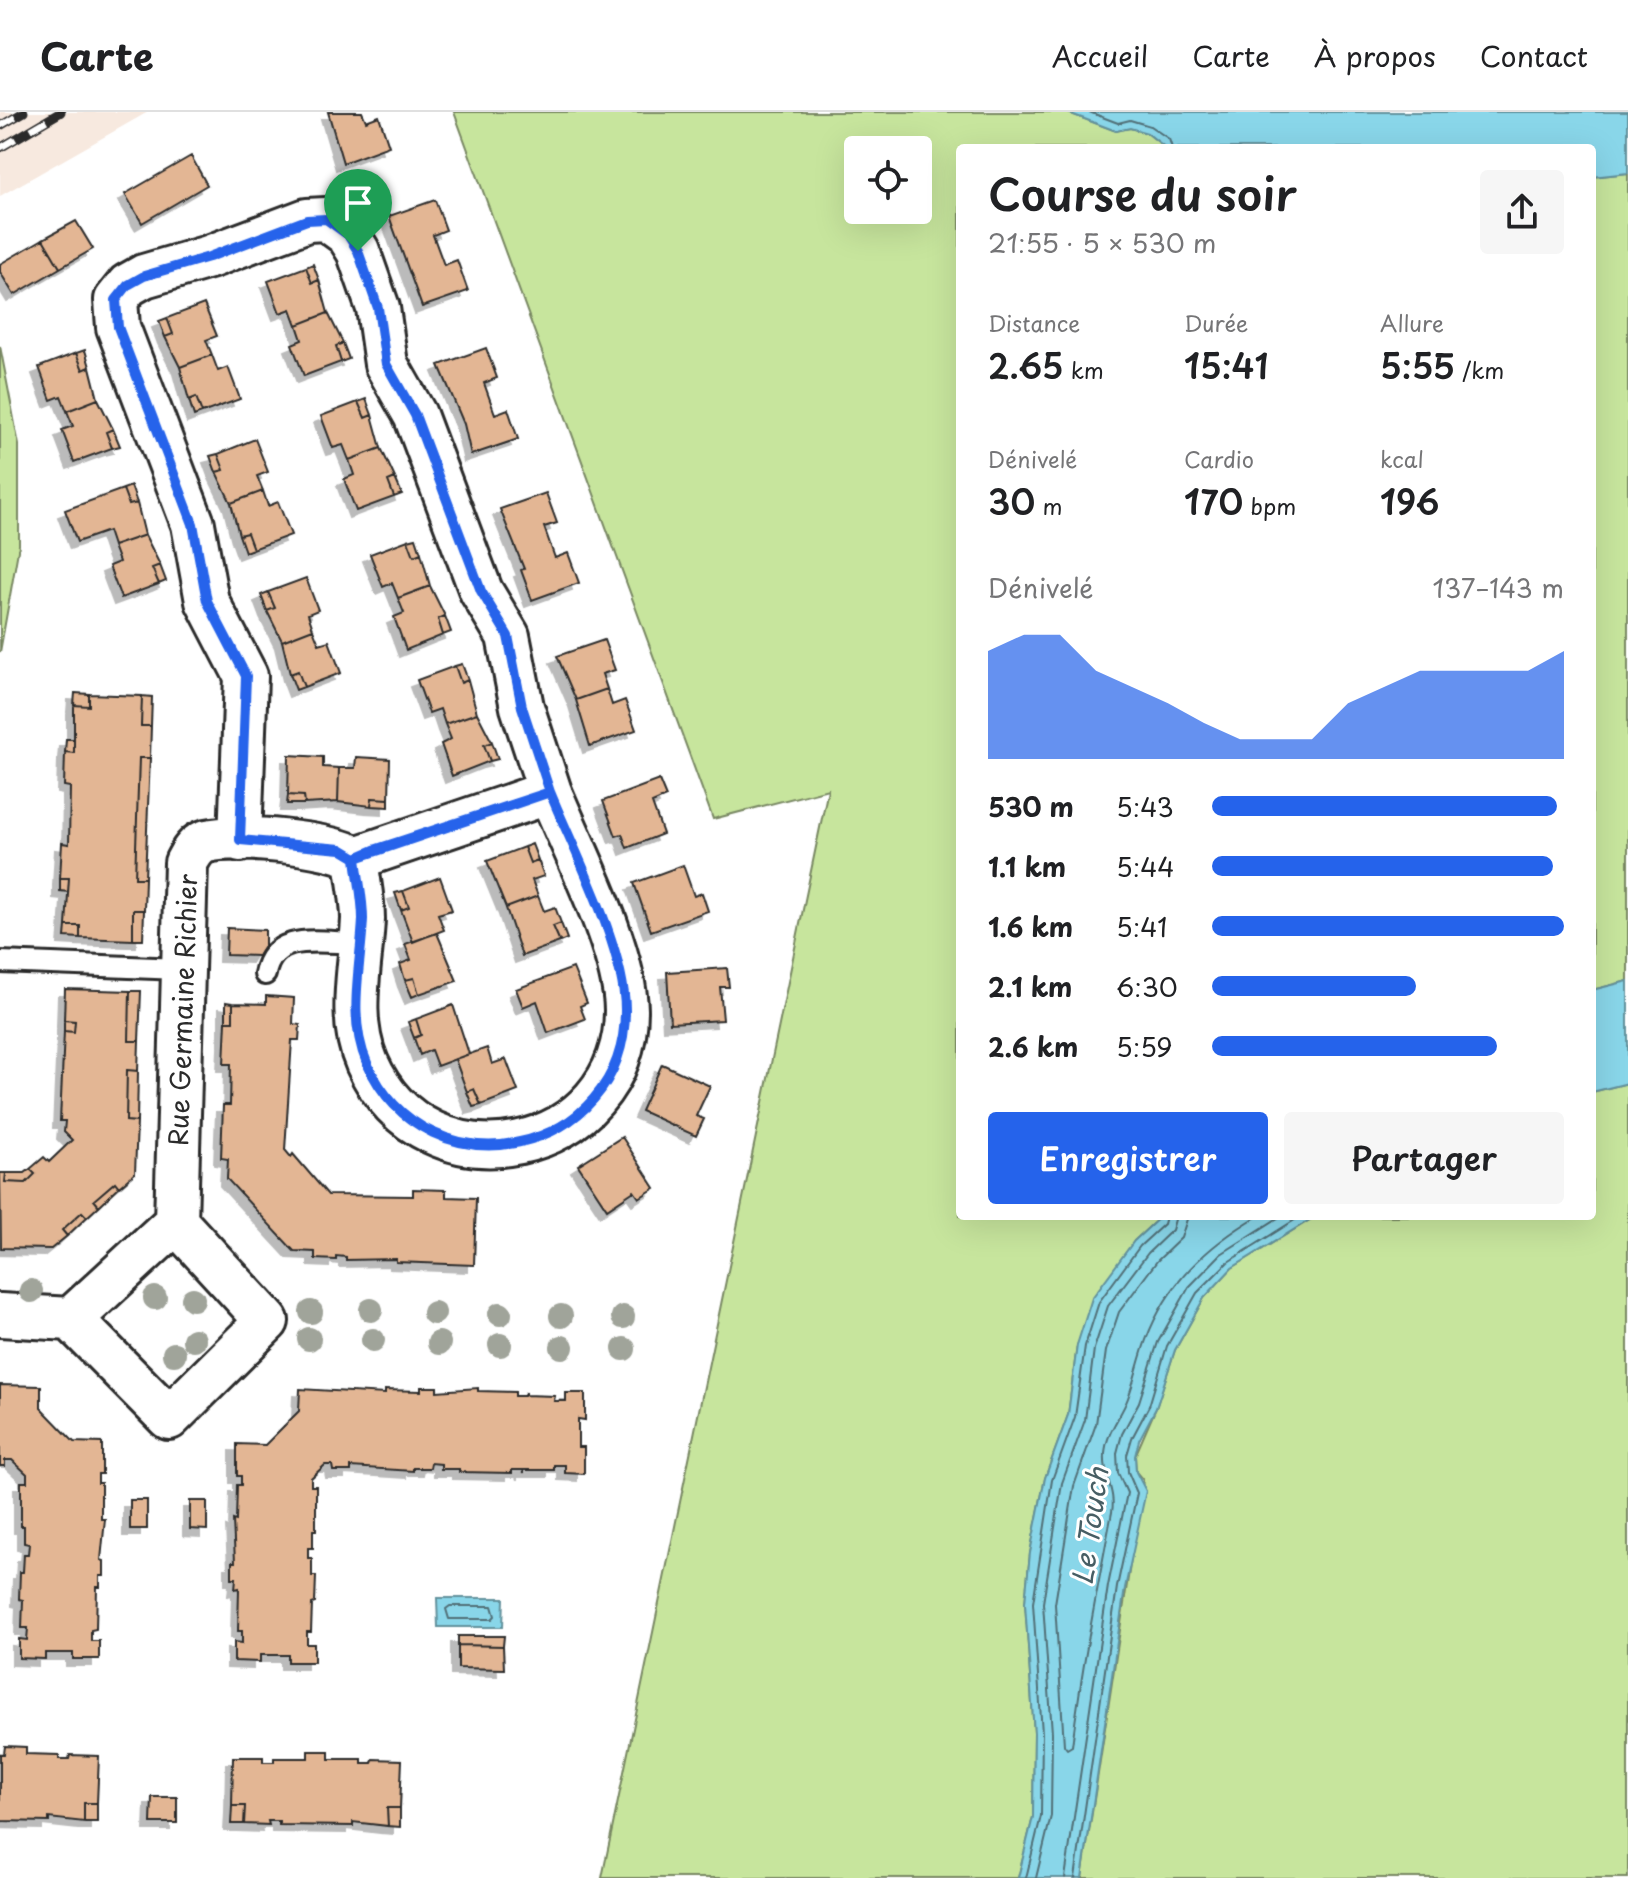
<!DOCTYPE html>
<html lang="fr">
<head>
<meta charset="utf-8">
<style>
  body { margin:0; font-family:"Playpen Sans",sans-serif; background:#f6f6f6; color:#202124; height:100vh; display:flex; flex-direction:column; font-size:30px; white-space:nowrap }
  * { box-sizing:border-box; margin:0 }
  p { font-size:26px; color:#757577 }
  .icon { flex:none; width:44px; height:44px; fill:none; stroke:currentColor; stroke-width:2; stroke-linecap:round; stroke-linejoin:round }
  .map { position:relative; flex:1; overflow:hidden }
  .side { position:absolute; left:956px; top:32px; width:640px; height:1076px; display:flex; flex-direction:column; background:#fff; border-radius:8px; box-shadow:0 8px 32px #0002 }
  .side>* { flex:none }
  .buttons { position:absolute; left:844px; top:24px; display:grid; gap:16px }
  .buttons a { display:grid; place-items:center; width:88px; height:88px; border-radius:8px; background:#fff; box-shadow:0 8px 32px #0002; font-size:40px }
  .pin { position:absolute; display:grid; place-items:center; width:68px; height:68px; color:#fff; margin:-82px -34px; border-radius:50% 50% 50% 0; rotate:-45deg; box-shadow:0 0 8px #0007 }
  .pin .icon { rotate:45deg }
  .round { display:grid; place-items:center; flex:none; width:84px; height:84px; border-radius:8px; background:#f6f6f6 }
  .overview { display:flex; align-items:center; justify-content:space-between; height:136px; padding:0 32px }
  h1 { font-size:44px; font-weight:600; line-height:60px }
  .stats { display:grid; grid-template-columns:repeat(3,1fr); gap:12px; height:136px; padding:8px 32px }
  .stats div { display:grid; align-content:center }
  .stats b { font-size:34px; font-weight:600 }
  .stats small { font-size:22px; font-weight:400 }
  .stats p { font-size:22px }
  .chart { height:224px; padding:16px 32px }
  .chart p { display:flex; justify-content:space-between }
  .chart svg { width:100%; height:144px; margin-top:8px; fill:#2563eb; opacity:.7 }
  .primary-button { display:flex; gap:16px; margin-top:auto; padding:16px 32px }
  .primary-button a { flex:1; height:92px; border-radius:8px; background:#2563eb; color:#fff; font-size:32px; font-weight:600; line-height:92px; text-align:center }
  .primary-button a+a { background:#f6f6f6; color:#202124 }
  ul { padding:0 32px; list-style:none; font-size:26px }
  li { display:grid; grid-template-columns:128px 96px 1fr; align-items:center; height:60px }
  li i { height:20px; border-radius:10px; background:#2563eb }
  header { display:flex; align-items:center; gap:48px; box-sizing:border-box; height:112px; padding:0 40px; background:#fff; border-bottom:2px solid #e0e0e0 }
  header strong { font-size:38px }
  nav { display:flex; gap:44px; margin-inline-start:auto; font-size:28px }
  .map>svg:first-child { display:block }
  .built { fill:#f7e9df }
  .green { fill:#c7e59d; stroke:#798864; stroke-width:2; fill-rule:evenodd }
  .water { fill:#89d6e9; stroke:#63929d; stroke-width:2 }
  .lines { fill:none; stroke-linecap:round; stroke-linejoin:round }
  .shore { stroke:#516f77; stroke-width:2 }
  .building { fill:#e3b694; stroke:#2b2b2b; stroke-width:2; filter:url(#shadow) }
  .lane-casing { stroke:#2b2b2b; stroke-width:26 }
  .street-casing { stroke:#2b2b2b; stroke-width:48 }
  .lane { stroke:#fff; stroke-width:20 }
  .street { stroke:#fff; stroke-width:42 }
  .rail-casing { stroke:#2b2b2b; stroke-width:9 }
  .rail { stroke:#fff; stroke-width:6; stroke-dasharray:18; stroke-linecap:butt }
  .tree { fill:#a0a49a }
  .route-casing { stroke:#fff; stroke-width:16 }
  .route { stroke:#2563eb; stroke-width:10 }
  .labels { text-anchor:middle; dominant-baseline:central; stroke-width:6; stroke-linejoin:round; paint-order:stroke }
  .street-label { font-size:26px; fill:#2b2b2b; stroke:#fff }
  .water-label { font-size:28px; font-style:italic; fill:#475e64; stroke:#fff }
</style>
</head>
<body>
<header>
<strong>Carte</strong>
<nav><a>Accueil</a><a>Carte</a><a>À propos</a><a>Contact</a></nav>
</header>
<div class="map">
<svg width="1628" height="1766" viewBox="0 0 1628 1766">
  <defs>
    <filter id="shadow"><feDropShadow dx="-7" dy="7" stdDeviation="0" flood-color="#0004"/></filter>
  </defs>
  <rect width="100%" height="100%" fill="#fff"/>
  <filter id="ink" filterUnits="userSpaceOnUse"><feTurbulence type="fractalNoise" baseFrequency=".0125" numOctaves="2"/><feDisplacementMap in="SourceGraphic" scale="16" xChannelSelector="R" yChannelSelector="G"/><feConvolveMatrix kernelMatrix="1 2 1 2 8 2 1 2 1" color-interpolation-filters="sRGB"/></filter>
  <g filter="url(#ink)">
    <path class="built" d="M0 0H148L0 84Z"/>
    <path class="green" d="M454 0H1066L1116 19 1130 16 1147 21 1166 36H960V1104H1161L1134 1129 1077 1233 1068 1303 1045 1366 1030 1441 1025 1491 1034 1621 1033 1705 1018 1766H602L828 677 713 707ZM858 38H918V98H858Z
      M1628 61V869L1592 878V65Z
      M0 234 19 333V433L0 540Z
      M1628 971V1766H1082L1143 1368 1136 1360 1135 1344 1156 1296 1175 1238 1204 1186 1232 1156 1316 1104H1592V980Z"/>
    <path class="water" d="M1066 0H1628V61L1592 65V36H1166L1147 21 1130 16 1116 19Z
      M1628 869V971L1592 980V878Z
      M1161 1104H1316L1232 1156 1204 1186 1175 1238 1156 1296 1139 1328 1135 1344 1136 1360 1146 1379 1125 1476 1082 1766H1018L1033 1705 1034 1621 1025 1491 1030 1441 1045 1366 1068 1303 1077 1233 1092 1186 1134 1129Z
      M437 1486H504L503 1515H438Z"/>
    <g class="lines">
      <path class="shore" d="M1089 0 1118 11 1130 8 1150 14 1169 27 1172 36
        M1188 1104 1181 1126 1157 1149 1119 1200 1106 1239 1096 1312 1074 1374 1055 1492 1064 1633 1067 1637 1072 1634C1082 1555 1097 1478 1112 1400 1116 1379 1103 1364 1105 1342 1106 1320 1121 1305 1128 1286 1135 1267 1139 1247 1146 1228 1167 1171 1207 1134 1258 1104
        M450 1494H492L495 1504 492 1507H449L446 1497Z
        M1026 1766 1041 1704 1042 1621 1033 1491 1052 1368 1075 1305 1085 1234 1099 1190 1140 1134 1164 1112 1166 1104
        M1036 1766 1051 1704 1052 1621 1043 1491 1062 1371 1085 1308 1094 1237 1108 1194 1148 1141 1172 1118 1176 1104
        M1065 1766 1108 1474 1127 1381 1118 1361 1117 1341 1122 1322 1139 1290 1158 1230 1189 1175 1221 1142 1281 1104
        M1075 1766 1117 1475 1137 1381 1128 1360 1127 1343 1132 1326 1149 1294 1167 1234 1197 1181 1228 1150 1301 1104"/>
    </g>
    <path class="building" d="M328 0H362L366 9 379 4 389 34 343 51Z
      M191 44 207 73 142 111 125 82Z
      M435 88 446 118 433 123 444 153 457 148 468 179 422 195 389 104Z
      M76 109 93 137 60 156 43 127Z
      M43 127 60 156 14 183 0 160V152Z
      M313 152 319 168 312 171 306 155Z
      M306 155 312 171 319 168 328 201 297 213 291 197 280 201 268 169Z
      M204 192 217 224 206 228 212 243 180 255 165 225 173 222 167 206Z
      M328 201 343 231 336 234 341 250 304 264 292 232 302 228 297 213Z
      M167 206 173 222 165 225 159 209Z
      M343 231 349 247 341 250 336 234Z
      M486 236 497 266 484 271 495 302 508 297 518 327 471 343 464 312 439 253Z
      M85 238 90 255 83 258 76 241Z
      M76 241 83 258 90 255 98 287 67 299 61 284 51 288 39 255Z
      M212 243 218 259 228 255 240 287 202 301 196 285 189 288 180 255Z
      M196 285 202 301 194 304 189 288Z
      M98 287 113 317 106 320 112 336 74 350 62 318 73 314 67 299Z
      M366 287 372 303 365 306 358 290Z
      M358 290 365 306 372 303 381 336 349 348 343 333 333 336 321 304Z
      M113 317 120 334 112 336 106 320Z
      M255 327 268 360 257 364 263 379 231 391 216 360 224 358 218 342Z
      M381 336 395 366 388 369 394 385 356 399 344 367 354 363 349 348Z
      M218 342 224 358 216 360 210 344Z
      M395 366 402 382 394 385 388 369Z
      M131 374 137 391 129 393 123 377Z
      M123 377 129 393 137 391 145 423 113 434 108 419 77 430 65 398Z
      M263 379 268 394 278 390 291 423 253 437 247 421 239 423 231 391Z
      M546 381 557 411 544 415 555 446 568 441 579 471 532 488 521 458 524 457 500 397Z
      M247 421 253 437 245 440 239 423Z
      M145 423 160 453 152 456 159 472 121 486 109 454 119 450 113 434Z
      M416 426 421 441 414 444 408 428Z
      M408 428 414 444 421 441 430 474 398 486 392 471 383 475 370 442Z
      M160 453 166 469 159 472 152 456Z
      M306 466 318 498 308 502 313 517 282 529 267 499 275 496 268 480Z
      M430 474 445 504 438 507 443 523 406 538 394 505 404 501 398 486Z
      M268 480 275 496 267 499 261 483Z
      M445 504 451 520 443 523 438 507Z
      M313 517 319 532 329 529 341 561 304 575 298 559 290 562 282 529Z
      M604 528 615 558 602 562 607 577 576 588 557 544Z
      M462 552 468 568 461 571 455 554Z
      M455 554 461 571 468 568 477 601 445 612 440 597 429 601 417 568Z
      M298 559 304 575 296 578 290 562Z
      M607 577 612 593 625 588 636 618 590 634 576 588Z
      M75 581 89 582V594L74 593Z
      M89 582 142 584 141 614H151L150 646H139L135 766H145L144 798H133V828L80 826V814H66L69 766H60L62 731 69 732 70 675 64 674 65 640 74 641V593L89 594Z
      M142 584 152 585 151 614H141Z
      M477 601 492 630 484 633 490 649 452 664 441 632 451 627 445 612Z
      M66 627H74V641L65 640Z
      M492 630 498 647 490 649 484 633Z
      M289 643 323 645V655L339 656 338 690 305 692 304 684 288 683Z
      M356 645 390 647 389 687 372 686 371 694 338 690 339 656H355Z
      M139 646H150L145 766H135Z
      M659 668 666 685 652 691 663 722 627 736 622 722 616 724 603 689Z
      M288 683 304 684 305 692H287Z
      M372 686 389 687V695L371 694Z
      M532 732 538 748 530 751 524 735Z
      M524 735 530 751 538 748 544 764 532 768 538 784 506 796 487 749Z
      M683 753 694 784 702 781 708 799 651 819 634 771Z
      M440 765 452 798 438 802 444 818 413 830 401 798 409 795 403 779Z
      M60 766H69L68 780 60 779Z
      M403 779 409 795 401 798 395 781Z
      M538 784 544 799 555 795 561 811 553 814 560 830 522 844 506 796Z
      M133 798H144L143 828H133Z
      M561 811 567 827 560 830 553 814Z
      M66 814H80V826L65 825Z
      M227 816 265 818V833L258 844 226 843Z
      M437 821 457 869 419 882 414 866 405 868 400 852 411 848 405 832Z
      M573 856 587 891 580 894 585 907 548 921 537 889 523 895 516 877Z
      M727 856 729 875H720L723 908 670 911 667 860Z
      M414 866 419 882 412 885 405 868Z
      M65 877 130 879 129 929H139L138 959 127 958 126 1009 137 1010 135 1061 119 1075 115 1070 94 1088 99 1094 87 1105 82 1100 62 1118 67 1124 51 1137 1 1136 0 1061H6L5 1070 26 1071 35 1062 30 1057 44 1045 49 1050 72 1028 64 1020 65 1009H60L64 919 74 920 75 909 64 908Z
      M130 879H141L139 929H129Z
      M266 884 294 886 293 912 300 913 299 928H292L285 1038 291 1045 293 1042 328 1083 413 1084V1077L446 1078V1085L476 1086 474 1153 396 1150V1147L346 1148V1145L336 1144V1148L315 1147V1140L294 1139 227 1067 228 1047 221 1046 223 993H230L231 952H224L226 909H233V891L266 892Z
      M226 890 233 891V909H226Z
      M453 893 469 942 437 954 431 938 420 943 414 926 421 923 416 907Z
      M416 907 421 923 414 926 408 910Z
      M64 908 75 909 74 920 64 919Z
      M487 936 492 952 506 947 518 979 481 993 474 977 467 980 455 947Z
      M662 952 710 974 696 1004 704 1007 696 1024 641 999Z
      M127 958 138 959 137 1010 126 1009Z
      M474 977 481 993 473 995 467 980Z
      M622 1025 655 1076 639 1086 634 1079 607 1097 578 1053Z
      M30 1057 35 1062 26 1071 5 1070 6 1061H25Z
      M115 1070 119 1075 99 1094 94 1088Z
      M82 1100 87 1105 67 1124 62 1118Z
      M0 1273 41 1274V1296L74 1330 102 1331V1362H98V1371H101V1407H105L101 1448 104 1449V1464H100V1475H97L96 1517 91 1518V1529H99V1547H73V1541H45V1547L19 1546V1527L27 1528 28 1516H22L23 1488 19 1487 20 1460H23L24 1442H28L29 1432 24 1431V1414H21V1370H27V1362L12 1348H5V1354H0Z
      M421 1275H437V1279L478 1276V1279L515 1280V1284H524L525 1280V1283L555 1284 554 1289H566V1281H585V1308L578 1307V1335H584V1362L565 1361V1353H554V1358H524V1361L523 1358H512V1361L459 1360V1357H441V1352L431 1351 430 1356H413V1359L351 1355V1359H333L332 1353H325L311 1366V1374H316V1418H313V1436H308V1446H312V1464H316L315 1491 312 1492 311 1520H307V1532H314V1550H288V1543H260V1550L234 1549V1530L242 1531V1519H238L239 1476 235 1477 236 1466H232V1450H235L233 1408 236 1409 237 1373H241V1364H237V1332L265 1333 299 1299 300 1277 385 1282V1278L421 1279Z
      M130 1388H147V1417H130Z
      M190 1389H207V1418L190 1417Z
      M458 1524H504L503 1534 458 1533Z
      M458 1533 503 1534 504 1557 458 1556Z
      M5 1634 26 1635V1642L59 1643V1647H69L70 1643 99 1644 97 1691H84V1710L49 1706V1710L0 1709V1642H4Z
      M308 1639H329V1647H362V1651H372L373 1647 402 1648 400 1696H387L388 1714 353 1710V1714L279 1713V1709H268L269 1713 244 1712 245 1694H232L233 1645H263V1650H274V1646H308Z
      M152 1685H177V1711H151Z
      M84 1691H97V1710H84Z
      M232 1694H245L244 1712H231Z
      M387 1696H400V1715L388 1714Z"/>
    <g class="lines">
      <defs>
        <path id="lane" d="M0 850 181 857
          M265 862C273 818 323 831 358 831"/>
        <path id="street" d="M240 728 246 564 207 489 193 412 118 215 116 188 128 173 144 164 209 145 307 108 326 107 348 123 358 139 378 196 386 252 415 303 481 479 508 524 522 595 550 680 356 746
          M356 746C358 766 363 787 363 807 361 854 347 905 367 951 427 1087 626 1044 626 898 625 836 574 739 550 680
          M176 1110 186 751C191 741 196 732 207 729 239 722 329 731 356 746
          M0 1203 71 1207 169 1306 267 1209 176 1110 71 1207"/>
      </defs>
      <use href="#lane" class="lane-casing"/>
      <use href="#street" class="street-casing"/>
      <use href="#lane" class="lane"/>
      <use href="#street" class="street"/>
      <defs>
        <path id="rail" d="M0 14 24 0
          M0 36 61 0"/>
      </defs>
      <use href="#rail" class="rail-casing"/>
      <use href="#rail" class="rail"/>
    </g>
    <g class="tree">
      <circle cx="31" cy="1179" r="12"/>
      <circle cx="155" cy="1186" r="12"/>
      <circle cx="193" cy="1187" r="12"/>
      <circle cx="371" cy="1198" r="12"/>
      <circle cx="311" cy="1200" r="12"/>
      <circle cx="434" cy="1201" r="12"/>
      <circle cx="500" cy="1202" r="12"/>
      <circle cx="561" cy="1204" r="12"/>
      <circle cx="623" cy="1205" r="12"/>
      <circle cx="309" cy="1227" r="12"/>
      <circle cx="194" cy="1228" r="12"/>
      <circle cx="373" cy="1228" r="12"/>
      <circle cx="439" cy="1231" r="12"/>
      <circle cx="500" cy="1233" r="12"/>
      <circle cx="562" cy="1235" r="12"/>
      <circle cx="624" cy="1237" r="12"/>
      <circle cx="174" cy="1242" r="12"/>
    </g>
  </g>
  <g class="lines" filter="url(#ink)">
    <defs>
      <path id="route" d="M358 139 378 196 386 252 415 303 481 479 508 524 522 595 550 680 356 746C358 766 363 787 363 807 361 854 347 905 367 951 427 1087 626 1044 625 898 625 836 574 739 550 680L374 738 356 746 341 737 240 728 246 564 207 489 193 412 118 215 116 188 128 173 144 164 209 145 307 108 326 107 348 123 358 139"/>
    </defs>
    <use href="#route" class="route-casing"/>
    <use href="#route" class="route"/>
  </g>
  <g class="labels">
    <g class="street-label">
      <text transform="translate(182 898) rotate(-88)">Rue Germaine Richier</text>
    </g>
    <g class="water-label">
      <text transform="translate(1089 1414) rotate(-82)">Le Touch</text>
    </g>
  </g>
</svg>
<div class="buttons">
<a><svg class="icon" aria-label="locate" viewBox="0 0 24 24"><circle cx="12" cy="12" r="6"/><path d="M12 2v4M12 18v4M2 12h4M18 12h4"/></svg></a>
</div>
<div class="pin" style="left:358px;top:139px;background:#1e9e55"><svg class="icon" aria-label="arrive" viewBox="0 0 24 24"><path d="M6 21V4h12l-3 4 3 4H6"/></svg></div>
<section class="side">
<div class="overview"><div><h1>Course du soir</h1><p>21:55 · 5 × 530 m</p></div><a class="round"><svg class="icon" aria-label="share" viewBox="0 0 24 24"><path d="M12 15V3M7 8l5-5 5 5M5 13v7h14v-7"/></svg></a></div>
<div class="stats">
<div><p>Distance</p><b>2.65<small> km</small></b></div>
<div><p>Durée</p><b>15:41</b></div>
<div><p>Allure</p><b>5:55<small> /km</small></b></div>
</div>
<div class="stats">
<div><p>Dénivelé</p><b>30<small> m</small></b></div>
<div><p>Cardio</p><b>170<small> bpm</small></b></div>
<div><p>kcal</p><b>196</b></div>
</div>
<div class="chart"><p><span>Dénivelé</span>137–143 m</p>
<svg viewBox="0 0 160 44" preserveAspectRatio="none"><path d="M0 44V11L10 6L20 6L30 17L40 22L50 27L60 33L70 38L80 38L90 38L100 27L110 22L120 17L130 17L140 17L150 17L160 11V44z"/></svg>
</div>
<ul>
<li><b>530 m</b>5:43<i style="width:98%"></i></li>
<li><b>1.1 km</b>5:44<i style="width:97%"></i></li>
<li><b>1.6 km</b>5:41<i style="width:100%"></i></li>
<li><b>2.1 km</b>6:30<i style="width:58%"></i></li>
<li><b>2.6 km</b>5:59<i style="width:81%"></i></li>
</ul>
<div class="primary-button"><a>Enregistrer</a><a>Partager</a></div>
</section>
</div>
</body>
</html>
